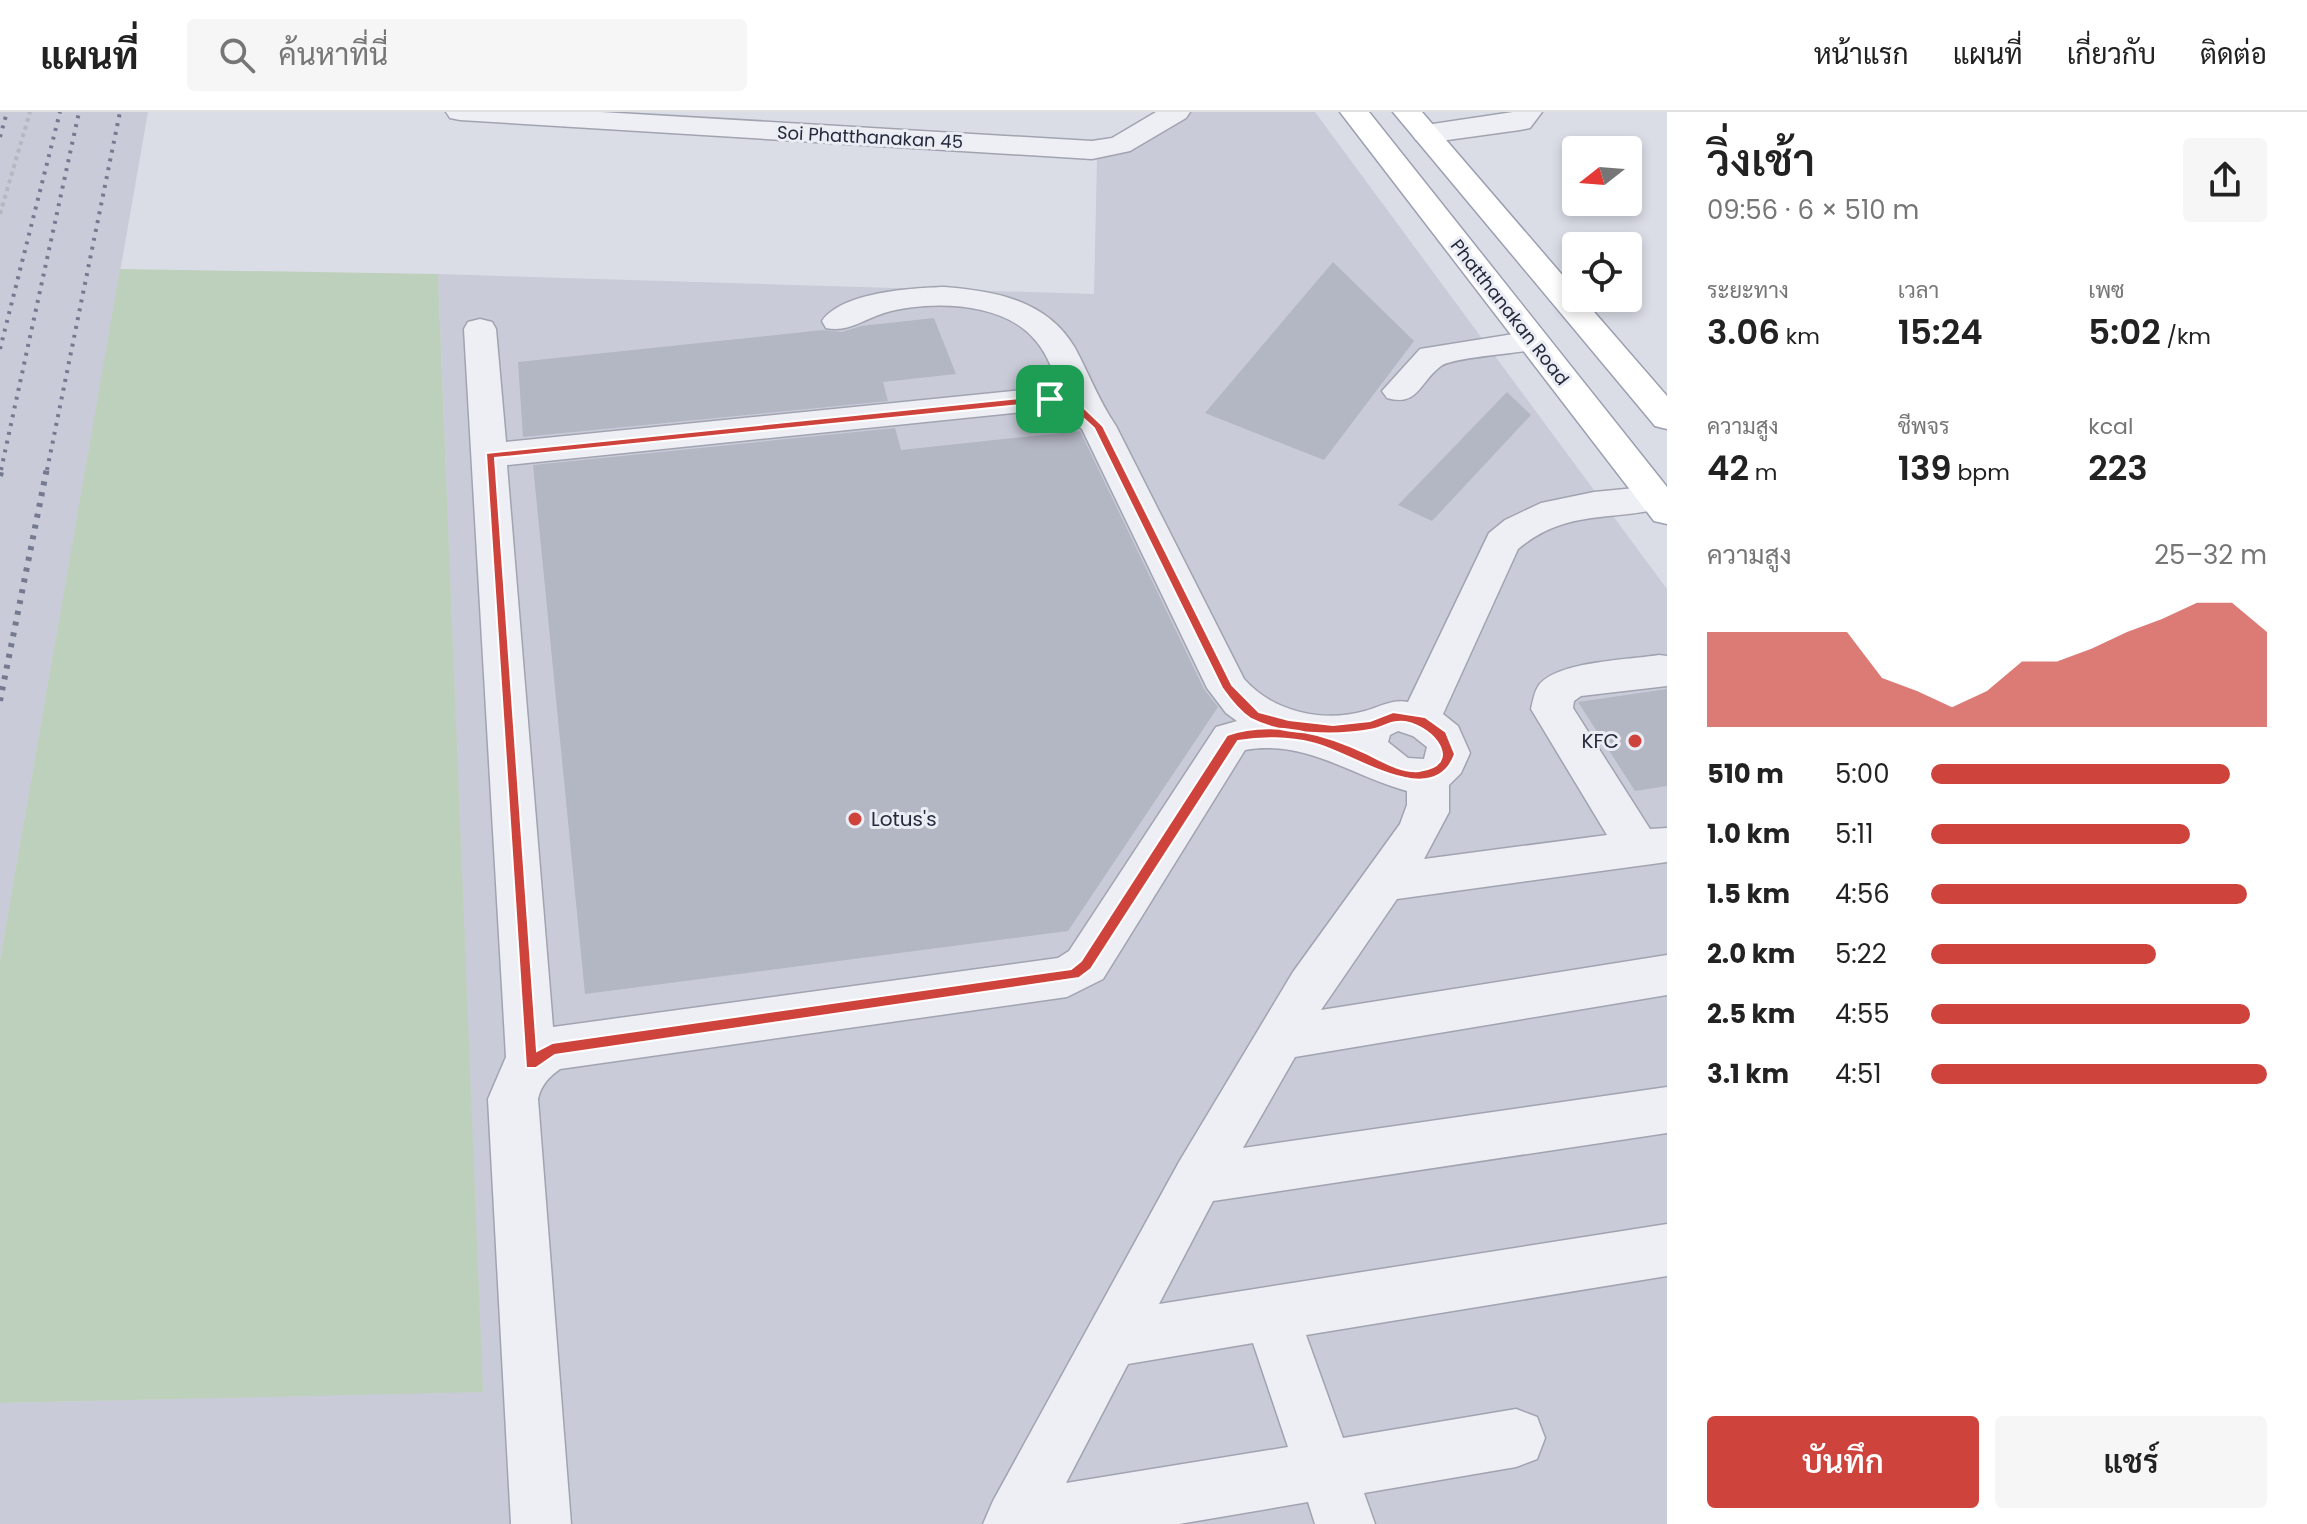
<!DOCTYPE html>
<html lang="th">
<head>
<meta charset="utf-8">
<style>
  body { margin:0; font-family:Poppins,Sarabun,sans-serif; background:#f6f6f6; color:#222; height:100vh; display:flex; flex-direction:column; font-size:30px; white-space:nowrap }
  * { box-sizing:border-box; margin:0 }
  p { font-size:26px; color:#767676 }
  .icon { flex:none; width:44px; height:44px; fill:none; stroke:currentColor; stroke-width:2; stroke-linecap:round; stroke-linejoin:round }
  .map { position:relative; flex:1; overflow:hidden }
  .details { display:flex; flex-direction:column; background:#fff; width:640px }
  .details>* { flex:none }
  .needle { width:52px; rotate:253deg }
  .fabs { position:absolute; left:1562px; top:24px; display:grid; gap:16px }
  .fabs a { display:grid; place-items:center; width:80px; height:80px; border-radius:8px; background:#fff; box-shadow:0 4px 12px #0003; font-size:40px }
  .pin { position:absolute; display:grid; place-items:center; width:68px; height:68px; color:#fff; margin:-34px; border-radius:16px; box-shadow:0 4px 12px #0006 }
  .round { display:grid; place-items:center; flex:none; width:84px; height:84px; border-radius:8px; background:#f6f6f6 }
  .head { display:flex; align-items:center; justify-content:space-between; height:136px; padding:0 40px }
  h1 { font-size:44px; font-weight:600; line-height:60px }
  .stats { display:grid; grid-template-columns:repeat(3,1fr); gap:12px; height:136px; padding:8px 40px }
  .stats div { display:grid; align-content:center }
  .stats b { font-size:34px; font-weight:600 }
  .stats small { font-size:22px; font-weight:400 }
  .stats p { font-size:22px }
  .chart { height:224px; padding:16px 40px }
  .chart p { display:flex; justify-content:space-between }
  .chart svg { width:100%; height:144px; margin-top:8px; fill:#ce443d; opacity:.7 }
  .button { display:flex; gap:16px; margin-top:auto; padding:16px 40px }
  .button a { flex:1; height:92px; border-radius:8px; background:#ce443d; color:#fff; font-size:32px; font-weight:600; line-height:92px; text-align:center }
  .button a+a { background:#f6f6f6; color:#222 }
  ul { padding:0 40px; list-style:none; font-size:26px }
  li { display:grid; grid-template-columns:128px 96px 1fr; align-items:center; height:60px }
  li i { height:20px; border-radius:10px; background:#ce443d }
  header { display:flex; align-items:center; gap:48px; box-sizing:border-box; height:112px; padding:0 40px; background:#fff; border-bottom:2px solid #e0e0e0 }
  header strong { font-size:38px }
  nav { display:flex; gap:44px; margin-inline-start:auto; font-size:28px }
  .search { width:560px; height:72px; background:#f6f6f6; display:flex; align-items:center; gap:20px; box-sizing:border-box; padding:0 28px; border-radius:8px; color:#767676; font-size:30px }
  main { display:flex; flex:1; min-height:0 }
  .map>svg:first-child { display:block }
  .built { fill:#c9ccd8 }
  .green { fill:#bdd0bc }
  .building { fill:#b3b6c3 }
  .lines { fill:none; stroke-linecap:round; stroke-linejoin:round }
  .minor-casing { stroke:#a1a3b0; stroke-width:3 }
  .major-casing { stroke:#9b9fb2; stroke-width:3 }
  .path { stroke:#b6b8c0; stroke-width:4; stroke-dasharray:4 4; stroke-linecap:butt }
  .minor { fill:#eeeff4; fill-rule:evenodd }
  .major { fill:#fff; fill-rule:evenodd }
  .rail-far1 { stroke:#757a90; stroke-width:4; stroke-dasharray:3 6; stroke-linecap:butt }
  .rail { stroke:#757a90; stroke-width:6; stroke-dasharray:4 7; stroke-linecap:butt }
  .route { fill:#ce443d; stroke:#fff; stroke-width:2; fill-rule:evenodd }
  .poi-dot { fill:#ce443d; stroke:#ebedf4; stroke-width:3 }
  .labels { text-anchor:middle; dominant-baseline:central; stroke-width:6; stroke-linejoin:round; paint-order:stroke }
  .far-street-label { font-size:18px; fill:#25293c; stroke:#ebedf4 }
  .poi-label { font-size:20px; fill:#25293c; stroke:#ebedf4; text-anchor:end }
</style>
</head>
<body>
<header>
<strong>แผนที่</strong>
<div class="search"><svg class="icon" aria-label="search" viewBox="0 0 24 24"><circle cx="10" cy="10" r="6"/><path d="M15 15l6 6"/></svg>ค้นหาที่นี่</div>
<nav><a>หน้าแรก</a><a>แผนที่</a><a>เกี่ยวกับ</a><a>ติดต่อ</a></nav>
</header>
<main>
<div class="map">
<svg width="1667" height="1412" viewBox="0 0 1667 1412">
  <rect width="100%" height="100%" fill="#dbdde6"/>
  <path class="built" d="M0 0H148L0 847Z
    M1187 0H1315L1667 477V1412H0V1291L482 1279 438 162 1094 182 1097 46Z"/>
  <path class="green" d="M120 157 438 162 483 1280 0 1291V847Z"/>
  <path class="building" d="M1333 150 1414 229 1324 348 1205 301Z
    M934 206 956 262 883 270 888 289 523 325 518 250 823 218 842 220 861 214Z
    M1507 280 1531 303 1432 409 1398 393Z
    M895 316 901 338 1080 319 1204 577 1218 595 1068 819 585 882 533 353Z
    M1667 577V674L1635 679 1578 590Z"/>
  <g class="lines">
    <defs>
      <path id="minor" d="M446 0H601L1092 29 1112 26 1156 0H1190L1186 6 1130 39 1092 47 460 8 450 6Z
        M1513 0H1542L1530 16 1520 18 1426 31 1416 28 1412 22 1416 16 1426 13Z
        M944 175C995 179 1047 188 1075 236 1089 262 1099 289 1116 314L1244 567C1273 600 1323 611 1365 599 1380 595 1392 587 1408 590L1489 421 1505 408 1541 391 1594 380 1656 374 1667 377V395C1611 410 1567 396 1518 437L1443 602 1458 614 1470 641 1461 661 1449 673V700L1424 747 1607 723 1531 597C1533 589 1534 580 1539 573 1558 549 1629 548 1659 543L1667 544V574L1581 584 1574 589 1573 596 1650 717 1667 716V750L1397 787 1321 898 1667 843V883L1295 945 1243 1036 1667 975V1021L1213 1089 1159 1192 1667 1112V1164L1306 1223 1343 1326 1516 1297 1537 1305 1545 1326 1537 1347 1516 1355 1364 1381 1375 1412H1315L1308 1390 1179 1412H983L993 1389 1179 1050 1293 860 1400 712 1407 693V679C1352 664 1305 627 1245 638L1103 867 1067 885 560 957C549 965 541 973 538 987L571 1412H511L488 987 506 945 464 217 468 210 480 207 492 210 496 217 506 330 1042 276 1061 279C1054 262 1048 243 1036 229 1004 189 929 188 884 201 864 207 848 221 826 216L822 209C842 180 912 176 944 175ZM1042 298 1061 301 1082 317 1207 576 1226 601 1237 609 1216 615 1069 839 1058 846 553 915 507 353ZM1398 619 1413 624 1427 635 1424 647 1408 646 1388 630 1390 623ZM1253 1231 1288 1335 1066 1371 1128 1252Z
        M1533 219 1545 222 1550 229 1545 236C1524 241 1454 245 1441 254 1419 270 1419 295 1387 286L1382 279 1420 237Z"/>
      <path id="major" d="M1340 0H1369L1667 375V412L1654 409Z
        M1393 0H1422L1576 179V186H1582L1667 284V317L1655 314Z"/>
    </defs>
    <use href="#minor" class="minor-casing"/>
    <use href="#major" class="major-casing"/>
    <path class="path" d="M0 102 30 0"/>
    <use href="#minor" class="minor"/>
    <use href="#major" class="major"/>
    <path class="rail-far1" d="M0 25 7 0
      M0 237 60 0
      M1 358 79 0
      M47 358 120 0"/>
    <path class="rail" d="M0 364 2 356
      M0 589 47 356"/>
  </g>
  <path class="route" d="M1050 283 1081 293 1103 314 1232 573 1259 600 1289 608 1333 613 1370 609 1393 600 1425 605 1446 620 1455 642C1434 702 1350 639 1312 631 1289 625 1261 625 1238 629L1091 857 1079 866 555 943 536 956H526L486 341ZM1049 290 1073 297 1094 316 1222 576C1229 586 1240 600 1251 607 1281 623 1337 624 1370 618 1383 616 1391 608 1405 610 1434 615 1464 653 1419 659 1402 661 1382 649 1368 642 1326 622 1272 607 1227 623L1081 849 1071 857 552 931 537 939 495 346Z"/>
  <g class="poi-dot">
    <circle cx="1635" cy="629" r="8"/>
    <circle cx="855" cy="707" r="8"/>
  </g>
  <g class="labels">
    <g class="far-street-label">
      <text transform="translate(870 25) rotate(3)">Soi Phatthanakan 45</text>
      <text transform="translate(1510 200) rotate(52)">Phatthanakan Road</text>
    </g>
    <g class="poi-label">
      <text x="1619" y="629">KFC</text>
      <text x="871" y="707" text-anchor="start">Lotus's</text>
    </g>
  </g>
</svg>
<div class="fabs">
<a><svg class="needle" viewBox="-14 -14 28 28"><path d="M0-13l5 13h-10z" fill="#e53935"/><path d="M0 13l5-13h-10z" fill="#767676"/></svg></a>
<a><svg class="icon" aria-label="locate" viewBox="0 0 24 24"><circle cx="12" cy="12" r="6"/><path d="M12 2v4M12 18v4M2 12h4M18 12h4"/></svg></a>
</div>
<div class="pin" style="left:1050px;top:287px;background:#1e9e55"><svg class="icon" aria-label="arrive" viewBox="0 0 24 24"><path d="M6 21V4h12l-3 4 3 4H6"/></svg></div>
</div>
<section class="details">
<div class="head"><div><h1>วิ่งเช้า</h1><p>09:56 · 6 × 510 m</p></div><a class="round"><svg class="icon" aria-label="share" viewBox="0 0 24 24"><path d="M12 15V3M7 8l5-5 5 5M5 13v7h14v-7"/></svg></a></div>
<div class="stats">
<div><p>ระยะทาง</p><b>3.06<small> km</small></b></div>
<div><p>เวลา</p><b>15:24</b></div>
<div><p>เพซ</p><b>5:02<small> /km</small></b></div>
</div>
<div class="stats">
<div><p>ความสูง</p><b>42<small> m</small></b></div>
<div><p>ชีพจร</p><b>139<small> bpm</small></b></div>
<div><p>kcal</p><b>223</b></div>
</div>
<div class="chart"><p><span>ความสูง</span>25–32 m</p>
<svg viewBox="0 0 160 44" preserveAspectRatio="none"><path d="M0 44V15L10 15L20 15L30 15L40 15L50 29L60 33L70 38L80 33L90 24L100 24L110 20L120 15L130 11L140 6L150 6L160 15V44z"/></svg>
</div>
<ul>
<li><b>510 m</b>5:00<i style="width:89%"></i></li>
<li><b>1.0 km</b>5:11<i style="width:77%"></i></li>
<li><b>1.5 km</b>4:56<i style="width:94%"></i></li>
<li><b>2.0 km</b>5:22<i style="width:67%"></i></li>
<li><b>2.5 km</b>4:55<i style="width:95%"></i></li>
<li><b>3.1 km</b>4:51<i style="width:100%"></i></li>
</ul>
<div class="button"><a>บันทึก</a><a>แชร์</a></div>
</section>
</main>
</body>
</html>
